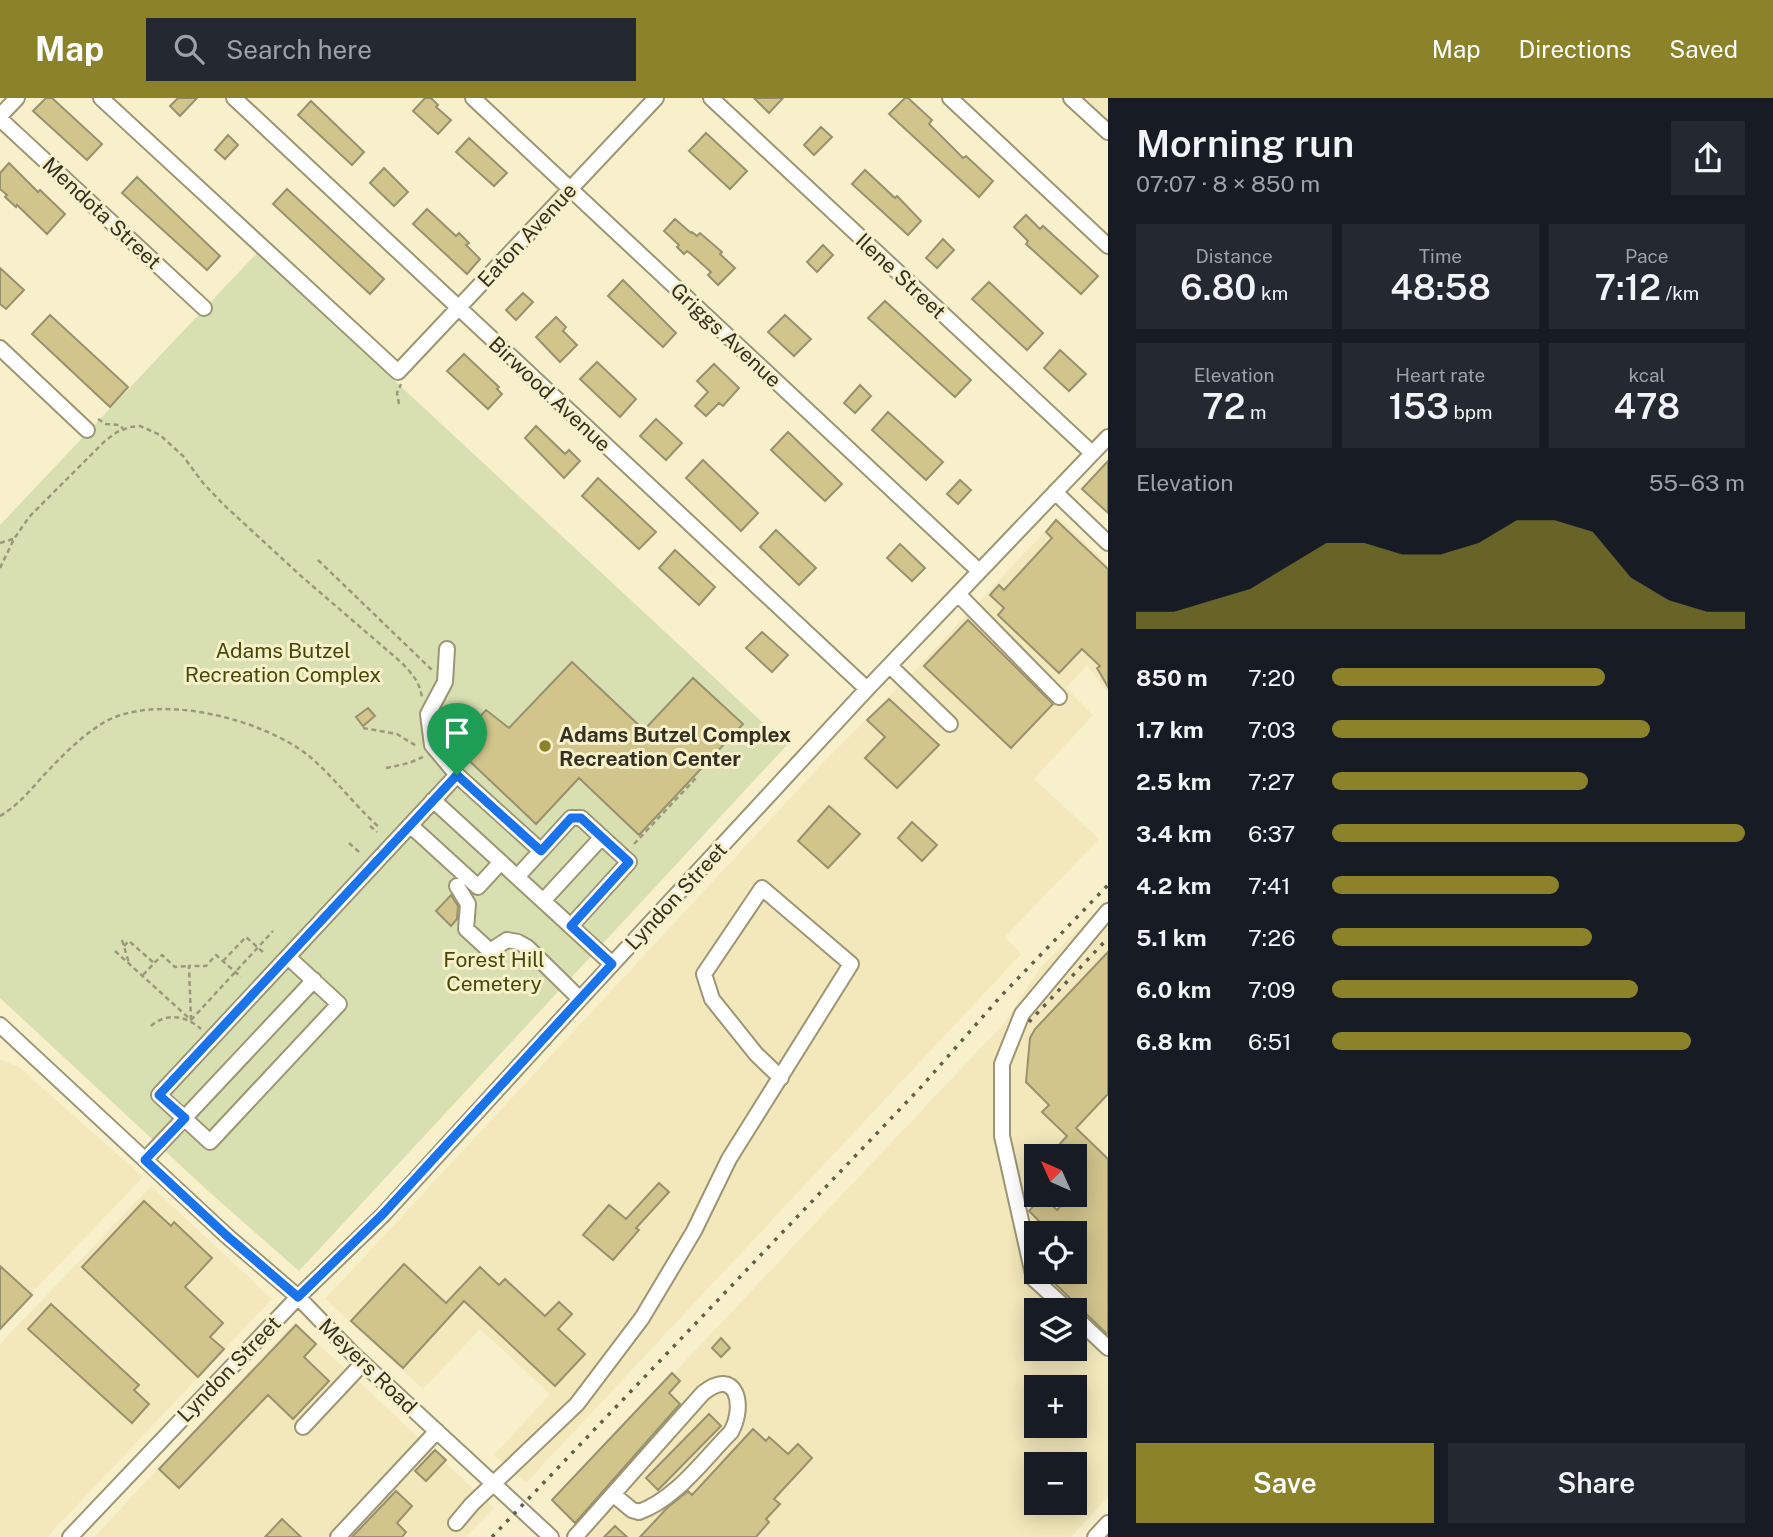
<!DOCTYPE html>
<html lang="en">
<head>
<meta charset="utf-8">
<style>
  body { margin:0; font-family:"Public Sans",sans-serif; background:#242831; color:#f1f3f6; height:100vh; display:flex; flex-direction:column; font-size:26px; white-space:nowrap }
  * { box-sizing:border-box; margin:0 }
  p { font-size:23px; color:#9ea1a6 }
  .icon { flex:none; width:38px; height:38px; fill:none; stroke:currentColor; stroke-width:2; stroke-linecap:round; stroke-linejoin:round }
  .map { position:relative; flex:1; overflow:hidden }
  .side { display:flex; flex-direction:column; background:#171b24; width:665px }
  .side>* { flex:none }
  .needle { width:46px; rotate:315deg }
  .tools { position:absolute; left:1024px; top:1046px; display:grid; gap:14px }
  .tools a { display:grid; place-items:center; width:63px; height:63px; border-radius:0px; background:#171b24; box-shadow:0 4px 18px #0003; font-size:35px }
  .pin { position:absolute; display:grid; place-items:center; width:60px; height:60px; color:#fff; margin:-72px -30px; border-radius:50% 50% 50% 0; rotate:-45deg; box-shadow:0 0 7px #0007 }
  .pin .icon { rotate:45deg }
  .round { display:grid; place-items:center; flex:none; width:74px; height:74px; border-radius:0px; background:#242831 }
  .headline { display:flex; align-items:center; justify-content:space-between; height:119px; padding:0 28px }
  h1 { font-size:38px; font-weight:600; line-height:52px }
  .figures { display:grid; grid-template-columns:repeat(3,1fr); gap:10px; height:119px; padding:7px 28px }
  .figures div { display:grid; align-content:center; border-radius:0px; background:#242831; text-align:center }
  .figures b { font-size:35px; font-weight:600 }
  .figures small { font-size:19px; font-weight:400 }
  .figures p { font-size:19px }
  .chart { height:196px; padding:14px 28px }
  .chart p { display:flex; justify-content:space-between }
  .chart svg { width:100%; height:126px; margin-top:7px; fill:#8b8229; opacity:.7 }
  .cta { display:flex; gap:14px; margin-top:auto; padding:14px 28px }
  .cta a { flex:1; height:80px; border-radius:0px; background:#8b8229; color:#fff; font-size:28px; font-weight:600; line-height:80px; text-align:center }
  .cta a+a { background:#242831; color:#f1f3f6 }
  ul { padding:0 28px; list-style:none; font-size:23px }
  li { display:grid; grid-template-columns:112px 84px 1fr; align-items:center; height:52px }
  li i { height:18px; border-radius:9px; background:#8b8229 }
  header { display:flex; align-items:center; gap:42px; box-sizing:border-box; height:98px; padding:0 35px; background:#8b8229; color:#fff }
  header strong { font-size:33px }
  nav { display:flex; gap:38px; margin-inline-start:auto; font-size:24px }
  .search { width:490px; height:63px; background:#242831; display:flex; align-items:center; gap:18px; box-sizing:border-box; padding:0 24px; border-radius:0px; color:#9ea1a6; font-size:26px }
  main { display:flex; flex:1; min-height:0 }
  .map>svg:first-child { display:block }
  .built { fill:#f2e8bb; fill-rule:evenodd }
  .green { fill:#d8e0b2 }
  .building { fill:#d1c58c; stroke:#98916e; stroke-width:2 }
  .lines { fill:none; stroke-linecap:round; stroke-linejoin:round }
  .minor-casing { stroke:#9d9573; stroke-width:18 }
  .path { stroke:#9d987d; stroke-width:2.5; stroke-dasharray:5 3.5; stroke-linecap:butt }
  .minor { stroke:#fff; stroke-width:14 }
  .rail { stroke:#625e4a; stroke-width:3.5; stroke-dasharray:3.5 7; stroke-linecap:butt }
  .route-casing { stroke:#fff; stroke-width:14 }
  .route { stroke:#1a73e8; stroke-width:9 }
  .poi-dot { fill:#8b8229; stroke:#f8f0cb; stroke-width:2.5 }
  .labels { text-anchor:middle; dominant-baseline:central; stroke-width:6; stroke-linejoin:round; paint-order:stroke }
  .street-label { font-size:21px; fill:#343123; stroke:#f8f0cb }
  .park-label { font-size:21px; fill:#434a08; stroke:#f8f0cb }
  .poi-label { font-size:21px; font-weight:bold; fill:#343123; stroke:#f8f0cb; text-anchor:start }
</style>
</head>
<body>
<header>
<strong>Map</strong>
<div class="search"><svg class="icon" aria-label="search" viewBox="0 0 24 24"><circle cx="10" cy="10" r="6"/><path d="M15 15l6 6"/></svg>Search here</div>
<nav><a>Map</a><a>Directions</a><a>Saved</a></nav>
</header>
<main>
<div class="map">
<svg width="1108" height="1439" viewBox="0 0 1108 1439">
  <rect width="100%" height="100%" fill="#f8f0cb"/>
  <path class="built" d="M1075 0H1108V31Z
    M1058 419 1108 467V595L1087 567 1066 590 1093 617 1034 681 1099 741 1005 839 1021 856 526 1385 494 1357 550 1296 480 1231 423 1291 325 1201 820 668 916 571Z
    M1108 801V1399L1071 1439H589L552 1404 1006 923 1040 870ZM1036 1059H1074V1097H1036ZM1036 1136H1074V1174H1036ZM1036 1213H1074V1251H1036ZM1036 1290H1074V1328H1036ZM1036 1367H1074V1405H1036Z
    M0 961 19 969 143 1079 0 1228Z
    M151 1088 272 1201 47 1439H0V1246Z
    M295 1224 494 1410 466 1439H94Z"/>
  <path class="green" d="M257 155 787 647 299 1173 207 1092 0 900V427Z"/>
  <path class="building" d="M46 0H52L102 46 87 62 33 13Z
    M178 0H197L180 18 170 8Z
    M425 0H431L438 7 436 9 451 22 438 36 413 13Z
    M754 0H783L769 15Z
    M905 0H908L932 22 929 26 963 60 966 58 993 83 979 99 889 16Z
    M311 3 364 54 352 67 298 17Z
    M821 29 832 39 814 57 804 47Z
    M706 35 747 73 730 91 689 53Z
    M228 37 238 47 225 61 215 52Z
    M469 40 507 75 494 88 456 54Z
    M9 65 38 94 40 92 65 116 47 136 17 107 16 109 5 99 7 97 0 91V75Z
    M384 70 408 94 394 108 370 85Z
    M865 72 895 100 897 98 921 123 908 137 852 86Z
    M137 79 220 158 207 172 122 95Z
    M287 91 384 181 370 196 273 106Z
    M427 111 456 138 459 135 469 145 466 147 480 161 467 176 413 126Z
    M1026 117 1040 131 1043 128 1098 178 1081 196 1026 146 1028 143 1014 129Z
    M675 121 691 135 692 134 697 138 700 135 722 154 720 156 735 170 718 187 708 177 711 174 691 156 687 153 684 156 677 149 679 147 664 133Z
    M943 141 954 152 937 170 926 160Z
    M823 147 833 157 817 174 807 164Z
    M0 170 24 192 6 211 0 206Z
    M623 182 676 235 663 249 608 198Z
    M989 184 1043 235 1027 252 972 201Z
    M523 195 533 204 516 222 506 212Z
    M885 203 971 282 955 299 868 220Z
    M50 217 128 289 110 309 32 236Z
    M785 217 811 241 794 258 768 234Z
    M556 219 566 229 563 233 577 247 560 264 536 239Z
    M1060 252 1086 276 1069 293 1044 270Z
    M464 256 499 289 497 291 502 296 488 311 447 273Z
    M597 264 636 301 620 319 580 281Z
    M714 266 739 290 723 308 719 305 706 318 695 308 708 294 697 283Z
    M860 287 871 298 855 315 844 305Z
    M888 314 943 364 926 382 872 332Z
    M656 321 682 345 666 362 640 338Z
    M536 328 565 356 569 352 580 363 564 380 525 340Z
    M788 334 842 386 825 403 771 352Z
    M703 362 758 415 741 433 686 380Z
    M1108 363V415L1082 391Z
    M598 380 656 434 639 451 582 398Z
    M960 382 971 392 958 406 947 396Z
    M1056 422 1108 471V589L1097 570 1100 568 1082 551 1059 575 998 517 1004 510 990 497 999 487 1004 492 1052 440 1046 434Z
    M776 432 816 470 799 487 760 449Z
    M900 446 925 470 912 483 887 460Z
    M675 452 715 489 699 507 659 470Z
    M968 522 1053 606 1011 650 924 568Z
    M762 534 788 557 772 574 746 550Z
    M572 564 644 632 693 580 743 626 639 737 579 680 536 726 459 653 475 635 477 630 476 623 486 612 509 630Z
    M889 601 939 647 897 690 865 660 885 639 867 622Z
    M368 610 375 618 363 628 356 619Z
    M829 708 860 736 828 770 798 743Z
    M912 724 937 747 922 763 898 740Z
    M451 797 458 808 457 821 451 828 436 813Z
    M1108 854V996L1076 1030 1108 1061V1237L1043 1174H1074V1136H1034L1043 1127 1029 1113 1042 1098 1057 1112 1071 1097H1074V1059H1048L1067 1038 1042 1014 1049 1007 1026 984 1030 940 1035 931Z
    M659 1085 669 1094 636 1130 639 1132 613 1162 583 1137 609 1107 626 1121Z
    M144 1103 171 1128 174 1124 212 1160 185 1189 223 1225 210 1239 224 1251 198 1279 82 1169Z
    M404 1166 446 1205 480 1169 499 1187 505 1181 545 1218 559 1204 572 1216 558 1231 585 1256 555 1288 464 1203 403 1270 351 1223Z
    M0 1168 32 1197 0 1231Z
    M51 1206 139 1287 134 1292 149 1306 132 1325 28 1231Z
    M296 1227 316 1246 304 1259 329 1283 293 1321 268 1297 179 1390 159 1371Z
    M721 1240 730 1250 721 1259 712 1250Z
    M672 1275 680 1283 669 1295 680 1306 575 1425 552 1402Z
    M709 1316 721 1328 658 1392 646 1380Z
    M753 1331 766 1343 769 1339 788 1356 798 1346 812 1360 774 1401 780 1406 766 1421 769 1424 756 1439H640L667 1410 688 1393 692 1397Z
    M435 1352 446 1362 426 1383 415 1373Z
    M396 1393 412 1408 397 1425 406 1434 402 1439H352Z
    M282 1421 301 1439H265Z
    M615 1428 627 1439H604Z"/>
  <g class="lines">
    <defs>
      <path id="minor" d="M101 0 398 274 656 0
        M234 0 867 591
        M473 0 979 473
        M711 0 1092 355
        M950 0 1108 148
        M1071 0 1108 34
        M0 18 17 0
        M0 21 204 210
        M0 250 87 332
        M1055 394 1108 445
        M958 496 1059 599
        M447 551 445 584 428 616 432 647 457 677 541 753
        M890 568 950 626
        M441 658 468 629
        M433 702 612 866
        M410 727 478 789 501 764
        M517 779 571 720H581L629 764 571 828
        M457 788 468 806 466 831 490 853 507 842 518 844 527 849 580 901
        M543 803 602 739
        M288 859 339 906 210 1044 159 997 457 677
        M0 927 227 1138 298 1199 352 1255 551 1439
        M145 1062 314 882
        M1069 1213 1034 1181 1002 1038V966L1022 916 1108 813
        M1074 1218 1108 1250
        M303 1329 363 1265
        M456 1425 472 1406 577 1306 642 1220 694 1133 729 1061 851 866 762 790 704 876 712 901 756 956 781 980
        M70 1439 298 1199 383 1117 580 901 867 591 1108 339
        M338 1439 437 1333
        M575 1439 703 1295C736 1268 746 1307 731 1334 704 1361 676 1401 639 1414L632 1412 614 1397
        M1095 1439 1108 1425"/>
    </defs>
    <use href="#minor" class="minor-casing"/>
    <path class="path" d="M399 306 397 295 401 286
      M98 321 106 326 120 327 123 331
      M0 445 13 441
      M318 462 432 572
      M0 470 14 441 29 419 106 342 117 334 130 329 140 328 160 337 183 358 203 385 224 407 301 478 402 565C412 576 420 584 422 600
      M363 630 397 636 418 649
      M386 670 409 665 423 659
      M0 718C17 708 30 693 43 678 61 659 80 639 103 625 156 593 263 621 309 658 335 680 355 708 380 730
      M370 728 377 734
      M349 745 359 754
      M634 746 697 679
      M122 842 129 865
      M124 848 129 843 154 865
      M115 853 191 922
      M223 863 246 839 264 855
      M143 877 162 857 175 869 189 868
      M191 922 273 833
      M191 922 189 868H206L216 857 241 879
      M151 928C166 914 187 918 201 931"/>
    <use href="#minor" class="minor"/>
    <path class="rail" d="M1029 924 1108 840
      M492 1439 922 988 1001 898 1108 787"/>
  </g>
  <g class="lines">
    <defs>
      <path id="route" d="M457 677 541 753 571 720H581L629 764 571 828 612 866 383 1116 298 1199 227 1138 145 1062 185 1020 159 997Z"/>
    </defs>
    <use href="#route" class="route-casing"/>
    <use href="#route" class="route"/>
  </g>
  <circle class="poi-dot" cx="545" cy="648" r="7"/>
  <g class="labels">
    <g class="street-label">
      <text transform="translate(102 115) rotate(43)">Mendota Street</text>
      <text transform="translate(527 137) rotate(-47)">Eaton Avenue</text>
      <text transform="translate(901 178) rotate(43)">Ilene Street</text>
      <text transform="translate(726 237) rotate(43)">Griggs Avenue</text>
      <text transform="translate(550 296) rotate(43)">Birwood Avenue</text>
      <text transform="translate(676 798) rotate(-47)">Lyndon Street</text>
      <text transform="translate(368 1268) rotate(44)">Meyers Road</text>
      <text transform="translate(229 1271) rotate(-46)">Lyndon Street</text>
    </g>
    <g class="park-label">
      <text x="283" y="552">Adams Butzel<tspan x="283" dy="24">Recreation Complex</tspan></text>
      <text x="494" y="861">Forest Hill<tspan x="494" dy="24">Cemetery</tspan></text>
    </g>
    <g class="poi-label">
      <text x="559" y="636">Adams Butzel Complex<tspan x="559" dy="24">Recreation Center</tspan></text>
    </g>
  </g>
</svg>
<div class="tools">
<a><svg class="needle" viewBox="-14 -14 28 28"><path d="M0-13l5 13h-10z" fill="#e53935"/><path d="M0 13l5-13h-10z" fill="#9ea1a6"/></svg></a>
<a><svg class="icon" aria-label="locate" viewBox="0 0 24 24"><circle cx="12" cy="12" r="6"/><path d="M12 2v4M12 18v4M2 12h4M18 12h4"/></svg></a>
<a><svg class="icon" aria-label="layers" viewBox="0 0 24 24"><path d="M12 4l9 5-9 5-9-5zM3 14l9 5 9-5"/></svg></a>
<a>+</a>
<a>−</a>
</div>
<div class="pin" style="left:457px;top:677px;background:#1e9e55"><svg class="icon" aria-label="arrive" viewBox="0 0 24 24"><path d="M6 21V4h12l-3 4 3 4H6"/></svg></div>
</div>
<section class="side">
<div class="headline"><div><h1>Morning run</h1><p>07:07 · 8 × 850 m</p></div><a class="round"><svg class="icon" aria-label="share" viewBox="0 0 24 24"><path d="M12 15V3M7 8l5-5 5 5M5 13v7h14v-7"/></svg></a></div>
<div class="figures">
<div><p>Distance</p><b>6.80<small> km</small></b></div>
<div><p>Time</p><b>48:58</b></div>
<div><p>Pace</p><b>7:12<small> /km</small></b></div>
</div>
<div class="figures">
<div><p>Elevation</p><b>72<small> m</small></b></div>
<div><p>Heart rate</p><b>153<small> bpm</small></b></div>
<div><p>kcal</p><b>478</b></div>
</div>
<div class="chart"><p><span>Elevation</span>55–63 m</p>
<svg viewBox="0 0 160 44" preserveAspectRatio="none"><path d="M0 44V38L10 38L20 34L30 30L40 22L50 14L60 14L70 18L80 18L90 14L100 6L110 6L120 10L130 26L140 34L150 38L160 38V44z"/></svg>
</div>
<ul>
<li><b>850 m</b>7:20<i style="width:66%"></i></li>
<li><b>1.7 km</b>7:03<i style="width:77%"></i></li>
<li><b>2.5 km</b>7:27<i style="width:62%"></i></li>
<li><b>3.4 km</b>6:37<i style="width:100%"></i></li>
<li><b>4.2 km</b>7:41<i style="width:55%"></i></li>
<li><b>5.1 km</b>7:26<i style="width:63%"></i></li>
<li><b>6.0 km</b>7:09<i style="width:74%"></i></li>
<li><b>6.8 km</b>6:51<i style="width:87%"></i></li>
</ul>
<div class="cta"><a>Save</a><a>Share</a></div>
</section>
</main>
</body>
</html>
